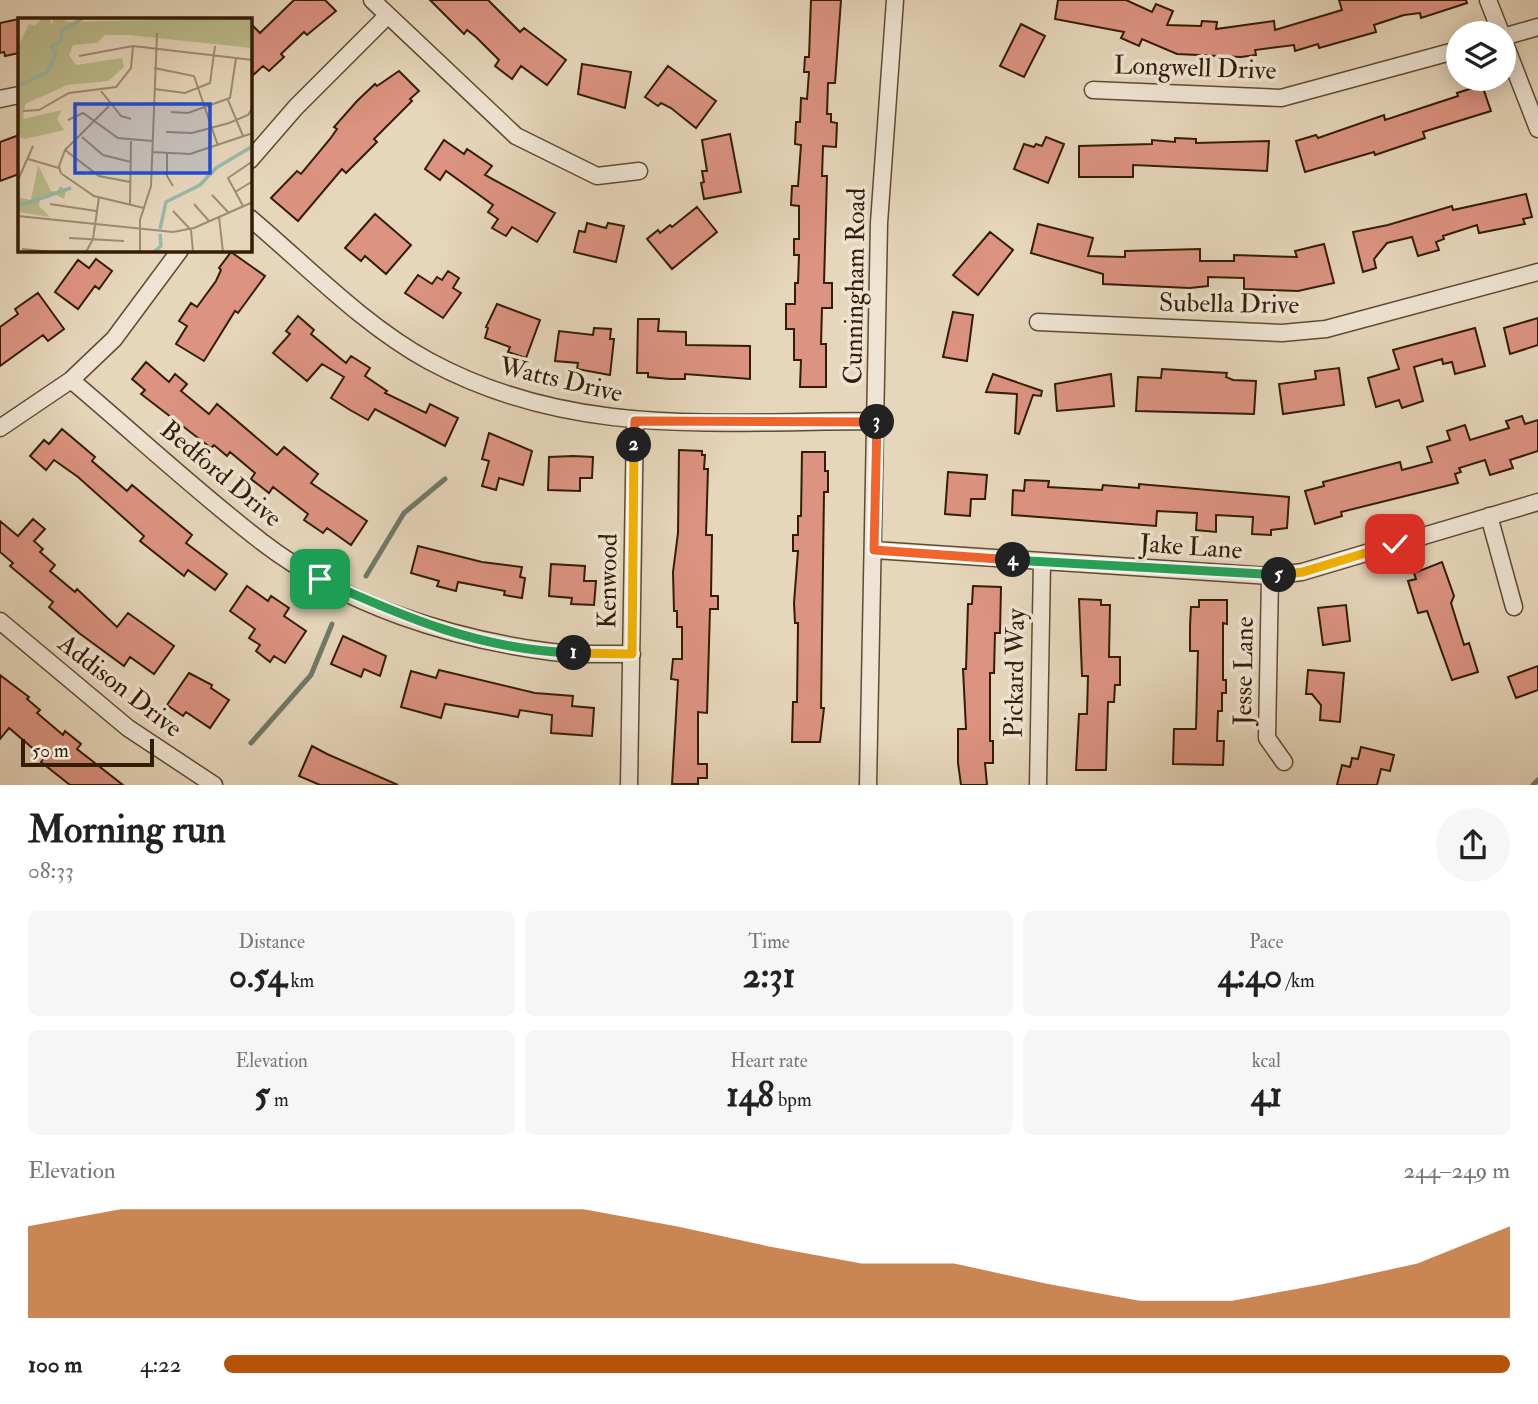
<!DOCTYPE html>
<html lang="en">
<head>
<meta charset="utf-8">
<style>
  body { margin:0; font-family:"IM FELL Double Pica",serif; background:#f6f6f6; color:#222; height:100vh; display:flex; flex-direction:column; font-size:26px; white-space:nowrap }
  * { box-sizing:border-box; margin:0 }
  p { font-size:23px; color:#767676 }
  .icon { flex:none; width:38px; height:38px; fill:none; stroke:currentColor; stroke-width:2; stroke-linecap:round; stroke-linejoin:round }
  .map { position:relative; height:785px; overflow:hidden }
  .sheet { display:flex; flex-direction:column; background:#fff; flex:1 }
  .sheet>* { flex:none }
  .tools { position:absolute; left:1446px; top:21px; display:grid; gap:14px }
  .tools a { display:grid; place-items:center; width:70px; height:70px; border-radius:50%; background:#fff; box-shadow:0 4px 18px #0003; font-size:35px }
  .scale { position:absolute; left:21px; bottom:18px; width:133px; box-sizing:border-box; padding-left:7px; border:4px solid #331d05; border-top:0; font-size:19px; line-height:24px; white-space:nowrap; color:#331d05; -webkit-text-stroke:5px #efe4d3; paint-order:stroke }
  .pin { position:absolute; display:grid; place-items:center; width:60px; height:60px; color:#fff; margin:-30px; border-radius:14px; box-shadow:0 4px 10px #0006 }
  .km { position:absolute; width:35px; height:35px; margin:-18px; border-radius:50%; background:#222; color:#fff; font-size:19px; line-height:35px; text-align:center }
  .round { display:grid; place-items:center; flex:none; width:74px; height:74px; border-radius:37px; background:#f6f6f6 }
  .overview { display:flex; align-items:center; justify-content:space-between; height:119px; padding:0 28px }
  h1 { font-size:38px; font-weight:700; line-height:52px }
  .stats { display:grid; grid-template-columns:repeat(3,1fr); gap:10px; height:119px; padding:7px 28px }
  .stats div { display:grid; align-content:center; border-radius:10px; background:#f6f6f6; text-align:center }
  .stats b { font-size:35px; font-weight:700 }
  .stats small { font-size:19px; font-weight:400 }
  .stats p { font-size:19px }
  .chart { height:196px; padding:14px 28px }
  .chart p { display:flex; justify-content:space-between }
  .chart svg { width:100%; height:126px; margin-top:7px; fill:#b45309; opacity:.7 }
  ul { padding:0 28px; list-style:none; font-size:23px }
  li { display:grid; grid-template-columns:112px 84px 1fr; align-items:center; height:52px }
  li i { height:18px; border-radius:9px; background:#b45309 }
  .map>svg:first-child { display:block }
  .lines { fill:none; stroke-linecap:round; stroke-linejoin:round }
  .stream { stroke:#6f7b68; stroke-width:5 }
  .building { fill:#dc9381; stroke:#331d05; stroke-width:2 }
  .minor-casing { stroke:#604b32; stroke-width:19 }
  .minor { stroke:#efe4d3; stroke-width:16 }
  .split-1-casing { stroke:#fff; stroke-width:14 }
  .split-2-casing { stroke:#fff; stroke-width:14 }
  .split-3-casing { stroke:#fff; stroke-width:14 }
  .split-4-casing { stroke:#fff; stroke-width:14 }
  .split-5-casing { stroke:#fff; stroke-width:14 }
  .split-6-casing { stroke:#fff; stroke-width:14 }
  .split-1 { stroke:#22a559; stroke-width:9 }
  .split-2 { stroke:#f5b400; stroke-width:9 }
  .split-3 { stroke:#f0652b; stroke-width:9 }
  .split-4 { stroke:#f0652b; stroke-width:9 }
  .split-5 { stroke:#22a559; stroke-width:9 }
  .split-6 { stroke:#f5b400; stroke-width:9 }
  .labels { text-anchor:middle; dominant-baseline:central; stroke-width:7; stroke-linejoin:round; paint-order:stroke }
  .street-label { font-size:26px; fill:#331d05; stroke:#efe4d3 }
  .inset-river { fill:none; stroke:#97baaa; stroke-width:3.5 }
  .inset-road { fill:none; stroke:#9e8c72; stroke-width:2 }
  .view { fill:#1d4ed8; fill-opacity:0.15; stroke:#1d4ed8; stroke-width:3.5 }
  .inset-edge { fill:none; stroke:#331d05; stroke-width:3.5 }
</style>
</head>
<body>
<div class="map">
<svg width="1538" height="785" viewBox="0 0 1538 785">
  <rect width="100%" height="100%" fill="#e6d6bb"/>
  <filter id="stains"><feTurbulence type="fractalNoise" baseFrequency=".00286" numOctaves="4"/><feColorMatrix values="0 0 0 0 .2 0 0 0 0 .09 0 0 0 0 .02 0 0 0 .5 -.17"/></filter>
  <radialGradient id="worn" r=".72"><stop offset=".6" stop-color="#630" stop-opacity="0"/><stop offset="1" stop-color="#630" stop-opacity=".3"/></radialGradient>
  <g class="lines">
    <path class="stream" d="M366 576 404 513 445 479
      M251 743 311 675 332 624
      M1533 785 1538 780"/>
  </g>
  <path class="building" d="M294 0H325L336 11 307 35 304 32 281 54 284 57 269 71 263 66 250 78V23L260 33Z
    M430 0H488L520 32 524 28 566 60 547 85 521 66 512 79 495 66 499 60 476 37 467 30 464 34Z
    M811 0H841L835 83H828L827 114H831V122L837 123 836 147 823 146 822 176H827L824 283H832V308H822L821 344H826V387H800L801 360H794V329H786V304H795V283H798L799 255H794V239H799V206L791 205 792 186H798L801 145 795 144 796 122H800L801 98 807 99 809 72H804L805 57H809Z
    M1058 0H1126L1152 12 1156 4 1173 11 1167 25 1201 26 1202 21 1217 22 1216 29 1274 21 1275 30 1342 10 1339 0H1466L1467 3 1421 18 1420 13 1404 15 1374 25 1376 32 1319 48 1318 44 1295 51 1294 45 1255 50 1256 55 1241 57 1177 54 1142 39 1139 46 1121 38 1124 32 1055 19Z
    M19 19V53L5 56 4 52 0 53V23Z
    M1021 24 1045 36 1024 77 1000 66Z
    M582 64 631 72 625 108 578 94Z
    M668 66 716 101 696 128 671 108 661 103 658 106 645 97Z
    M399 71 419 91 410 99 412 101 374 139 377 142 346 173 342 169 298 221 271 198 297 171 301 174 330 139 337 129 334 127 357 101 375 84 377 86Z
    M1482 85 1491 111 1423 132 1425 138 1375 155 1374 152 1305 172 1296 141 1316 135 1318 138 1384 115 1385 120 1458 96 1457 93Z
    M730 134 741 192 704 199 701 183 704 182 702 171H707L702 140Z
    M19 135V174L0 181V142Z
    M1046 137 1064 144 1048 183 1014 169 1024 144 1034 147 1036 144 1042 146Z
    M1175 138 1196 139V143L1269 141 1267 171 1133 165V177H1079V146L1152 144V140L1175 142Z
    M444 140 464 154 467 149 492 166 485 175 555 213 537 242 512 227 506 236 492 228 498 219 488 212 493 205 446 171 440 180 425 169Z
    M1526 194 1532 217 1523 219 1525 224 1479 233 1477 225 1443 236 1444 239 1436 242 1439 250 1418 256 1412 237 1387 243 1374 259 1376 268 1363 272 1353 232 1388 225 1452 206 1453 210Z
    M697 207 717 232 672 269 647 239 658 230 660 233 670 225 672 227Z
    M375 214 411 245 386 274 365 256 361 261 345 248Z
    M587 223 606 228 608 223 624 226 616 262 574 252 579 231 585 232Z
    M1038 224 1093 238 1088 256 1125 257V251L1200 249V261H1234V255L1297 257 1295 251 1324 244 1334 283 1298 291 1244 289V278L1208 277V286L1190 288 1103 284V274L1031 253Z
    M990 232 1013 250 978 295 953 275Z
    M231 252 265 276 238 313 235 311 204 361 176 344 187 326 179 321 191 303 197 307 216 281 221 270 219 268Z
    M96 259 112 271 99 289 95 286 78 309 55 292 78 260 89 268Z
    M448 271 459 278 453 288 461 293 443 318 405 293 418 275 432 284 437 277 442 280Z
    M38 293 64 329 48 341 43 335 0 366V327L18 314 15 309Z
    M497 304 540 320 526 358 508 352 510 347 485 338 488 328 486 327Z
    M953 312 973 315 967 361 943 357Z
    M298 316 314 330 311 334 346 363 351 356 370 368 365 376 387 391 385 393 426 413 430 404 458 418 445 446 375 409 368 420 350 410 331 398 344 377 322 364 307 381 273 353 290 334 286 331Z
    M1538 318V345L1510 354 1504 328Z
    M638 319H659L658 331 686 332V345L750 346V379L685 374V379H670L648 377V373H637Z
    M594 328 611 329 610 339H614L610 375 577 369 578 363 555 361 559 331 593 335Z
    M1475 328 1485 366 1455 374 1452 362 1443 364 1442 359 1414 367 1423 401 1402 408 1399 400 1376 407 1368 378 1399 369 1393 350Z
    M146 362 169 382 175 374 187 384 181 391 209 414 217 404 277 455 284 447 318 474 311 483 367 521 351 545 327 528 323 533 304 520 308 514 273 487 269 493 251 479 255 473 230 452 227 456 214 445 211 448 141 394 145 390 132 379Z
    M1339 368 1344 405 1283 414 1279 384 1316 379 1315 371Z
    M1162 369 1227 373 1226 377 1233 380 1256 381 1254 414 1136 411 1138 377 1161 378Z
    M993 374 1042 391 1041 396 1033 395 1019 434 1015 433 1017 394 986 392Z
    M1111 374 1114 406 1057 411 1055 384Z
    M1522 416 1525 424 1538 420V451L1510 460 1513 468 1490 475 1485 460 1459 468 1461 472 1455 474 1458 483 1341 512 1342 516 1315 524 1305 491 1324 486 1323 482 1400 462 1402 470 1432 462 1427 447 1450 440 1447 431 1465 425 1470 440 1509 428 1506 421Z
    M62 429 95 457 92 461 127 491 132 485 192 535 186 543 227 574 215 590 188 570 184 576 140 541 144 536 78 477 54 460 46 470 30 456 44 440 49 444Z
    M489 433 532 451 523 485 499 478 496 490 482 486 489 461 482 459Z
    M679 450 702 451V455H705L704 469H708L706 535H712L711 596H718V609H710L707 713 698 712V764H707V778H698V784H672L678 680 671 679 673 659H682V627H677V611H674L673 572 678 533Z
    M802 452H825V471H828V492H824L821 708H824L820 742H792L793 702H797L798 623H795L794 603 798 551H793V535H798V516H801Z
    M573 456 593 457 592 478H580V491L548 490 549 457Z
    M948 472 987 475 985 499H971L970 516 945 514Z
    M1025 480 1049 481 1048 487 1102 490 1103 485 1139 488V484L1289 497 1287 528 1271 530V535L1252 534 1253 517 1216 515V532L1196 530 1197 513 1157 511 1156 526 1012 515 1013 490 1024 491Z
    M33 519 45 529 34 541 43 549 40 552 55 565 50 571 75 592 77 589 117 627 128 613 174 646 154 674 130 657 124 666 79 633 49 607 53 602 10 566 13 563 0 552V521L18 536Z
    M418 546 482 562 522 567 520 577 525 578 522 598 504 595 505 591 458 582 456 591 437 586 439 581 411 573Z
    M1442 562 1454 596 1451 603 1464 645 1469 643 1478 672 1452 680 1427 611 1418 613 1408 581 1416 579 1414 573Z
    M551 564 585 566 584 581H596L594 605 571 604 572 598 549 596Z
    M247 586 268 601 271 596 289 608 284 616 306 631 285 663 274 656 270 662 256 651 260 645 249 638 255 629 230 611Z
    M973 586 1001 587 1000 633H995L994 673H990V741H993V763H985L987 785H961L958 763V729H966L963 669H966L968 604H972Z
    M1079 599 1101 600V605H1110L1109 657H1120V685H1115L1114 702H1108L1106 770H1076L1079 714H1087L1088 676H1082Z
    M1199 600H1227V624L1223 623V680H1226V693H1222V711H1218L1217 741H1224L1223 765 1173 764 1174 729H1196L1198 651H1190V626L1191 607H1199Z
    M1346 605 1350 641 1323 645 1318 608Z
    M343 636 386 656 380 676 364 669 361 677 331 664Z
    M1538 666V690L1516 698 1508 677Z
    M439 670 535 693 573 696 572 706 594 708 592 736 551 733 552 715 520 710 518 717 445 704 441 718 401 707 411 671 436 678Z
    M1308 670 1344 673 1340 722 1320 720 1321 705 1312 694H1306Z
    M189 673 212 685 211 688 229 700 210 728 186 712 183 716 167 705Z
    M0 675 29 697 27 699 40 710 37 713 63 735 65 731 81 744 77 749 123 785H70L41 762 44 758 9 728 0 739Z
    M312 746 327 754 398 785H320L299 776Z
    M1361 747 1394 755 1390 771 1381 769 1377 785H1337L1342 765 1350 767 1352 758 1358 759Z"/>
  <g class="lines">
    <defs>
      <path id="minor" d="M372 0 516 136 597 176 639 171
        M1488 0 1501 33
        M1503 37 1538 27
        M1503 39 1538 129
        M1093 90 1281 98 1458 50
        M0 99 19 95
        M250 160 296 107 387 16
        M250 218C307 266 363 325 429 361 573 439 719 421 877 421
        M1038 322 1282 333 1326 329 1538 272
        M71 380C135 434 196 491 262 542 344 605 451 639 552 652 578 655 606 654 632 654
        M0 428 71 380 114 339 180 250
        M1489 516 1514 607
        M874 550 1270 576 1302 572 1538 502
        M1270 576 1267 738 1284 762
        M0 621 128 728 214 785
        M629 785 635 421
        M868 785 879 223 895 0
        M1038 785 1042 562"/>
    </defs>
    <use href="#minor" class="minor-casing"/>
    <use href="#minor" class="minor"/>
  </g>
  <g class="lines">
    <defs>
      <path id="split-1" d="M320 579C403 617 481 650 574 653"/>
      <path id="split-2" d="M574 653 632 654 634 445"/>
      <path id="split-3" d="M634 445 635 421 877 422"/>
      <path id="split-4" d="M877 422 874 550 1013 560"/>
      <path id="split-5" d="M1013 560 1279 575"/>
      <path id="split-6" d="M1279 575 1303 572 1395 544"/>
    </defs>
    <use href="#split-1" class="split-1-casing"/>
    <use href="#split-2" class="split-2-casing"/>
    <use href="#split-3" class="split-3-casing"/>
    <use href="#split-4" class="split-4-casing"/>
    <use href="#split-5" class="split-5-casing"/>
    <use href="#split-6" class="split-6-casing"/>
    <use href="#split-1" class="split-1"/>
    <use href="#split-2" class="split-2"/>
    <use href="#split-3" class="split-3"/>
    <use href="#split-4" class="split-4"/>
    <use href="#split-5" class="split-5"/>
    <use href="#split-6" class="split-6"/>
  </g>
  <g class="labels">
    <g class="street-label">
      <text transform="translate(1195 68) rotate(2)">Longwell Drive</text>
      <text transform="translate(855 286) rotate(-89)">Cunningham Road</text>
      <text transform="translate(1229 304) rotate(1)">Subella Drive</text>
      <text transform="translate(561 380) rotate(13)">Watts Drive</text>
      <text transform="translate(221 474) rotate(40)">Bedford Drive</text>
      <text transform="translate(1191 547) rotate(4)">Jake Lane</text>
      <text transform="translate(608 581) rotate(-89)">Kenwood</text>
      <text transform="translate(1244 671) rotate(-89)">Jesse Lane</text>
      <text transform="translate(1015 673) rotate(-89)">Pickard Way</text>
      <text transform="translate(120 686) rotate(38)">Addison Drive</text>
    </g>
  </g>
  <g transform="translate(18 18)">
    <rect width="234" height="234" fill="#e6d6bb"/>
    <path d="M24 0H32L33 7 37 0 51 4 234 0V30L110 17H87L79 25 55 27 51 37 58 47 104 40 106 49 90 63 49 67 7 86 5 101 44 92 39 101 46 112 6 121 0 118V29L11 6 17 8ZM20 147 33 173 39 174 42 168 48 172 46 181 35 175 22 182 21 188 32 199 0 194V179L13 182Z" fill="#bbbc8c"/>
    <path class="inset-river" d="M0 68 29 54 38 36 34 28 43 23 44 13 65 0M0 188 53 170M142 211 148 184 182 167 198 150 235 128M136 234 143 228 142 216"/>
    <path class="inset-road" d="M61 38 115 28 235 42M136 50 176 58 200 128M136 71 167 75 192 65 197 28M83 73 103 98 113 101M210 82 225 118M5 93 21 92 51 75 98 69 113 50 115 28M153 94 170 95 212 80 218 40M50 102 65 95 100 120 134 123M148 114 174 115 211 105 230 97 235 89M64 119 85 137 113 144M47 132 81 158 112 164M134 134 172 136 235 115M149 135V158L155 168M10 141 41 150M43 156 41 148 47 132 91 88M44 156 76 178 126 190M0 162 15 128M217 174 235 163M194 177 210 194M32 186 78 193M112 186 113 123M176 186 191 203M225 188 210 160 235 143M155 193 173 212 175 234M0 198 155 214 176 210 235 184M201 199 205 234M51 220 106 223M4 231 34 234M68 234 75 221 81 179M122 234V202L133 168 139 15"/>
    <path class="view" d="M57 86H192V155H57Z"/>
    <rect width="234" height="234" class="inset-edge"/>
  </g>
  <rect width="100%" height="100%" filter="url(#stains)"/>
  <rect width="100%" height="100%" fill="url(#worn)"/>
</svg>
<div class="tools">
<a><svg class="icon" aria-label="layers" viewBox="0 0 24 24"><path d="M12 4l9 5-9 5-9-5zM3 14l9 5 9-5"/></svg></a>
</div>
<div class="scale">50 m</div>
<div class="pin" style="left:320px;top:579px;background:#1e9e55"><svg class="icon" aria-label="arrive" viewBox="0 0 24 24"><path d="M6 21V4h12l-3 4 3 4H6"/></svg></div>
<div class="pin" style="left:1395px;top:544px;background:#d93025"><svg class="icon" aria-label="check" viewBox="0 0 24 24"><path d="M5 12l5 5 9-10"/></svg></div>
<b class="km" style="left:574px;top:653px">1</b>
<b class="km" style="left:634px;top:445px">2</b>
<b class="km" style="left:877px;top:422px">3</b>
<b class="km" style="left:1013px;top:560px">4</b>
<b class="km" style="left:1279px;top:575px">5</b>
</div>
<section class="sheet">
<div class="overview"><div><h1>Morning run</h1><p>08:33</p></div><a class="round"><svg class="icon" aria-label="share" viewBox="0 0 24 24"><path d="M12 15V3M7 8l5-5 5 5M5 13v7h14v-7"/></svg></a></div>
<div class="stats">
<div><p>Distance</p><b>0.54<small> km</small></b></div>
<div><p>Time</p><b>2:31</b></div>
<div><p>Pace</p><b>4:40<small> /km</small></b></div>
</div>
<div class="stats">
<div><p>Elevation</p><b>5<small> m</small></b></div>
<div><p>Heart rate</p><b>148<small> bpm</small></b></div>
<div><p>kcal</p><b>41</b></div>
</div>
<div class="chart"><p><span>Elevation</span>244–249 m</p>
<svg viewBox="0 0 160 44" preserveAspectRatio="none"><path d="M0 44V12L10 6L20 6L30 6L40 6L50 6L60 6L70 12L80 19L90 25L100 25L110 32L120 38L130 38L140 32L150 25L160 12V44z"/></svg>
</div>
<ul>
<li><b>100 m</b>4:22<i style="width:100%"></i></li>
</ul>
</section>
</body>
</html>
